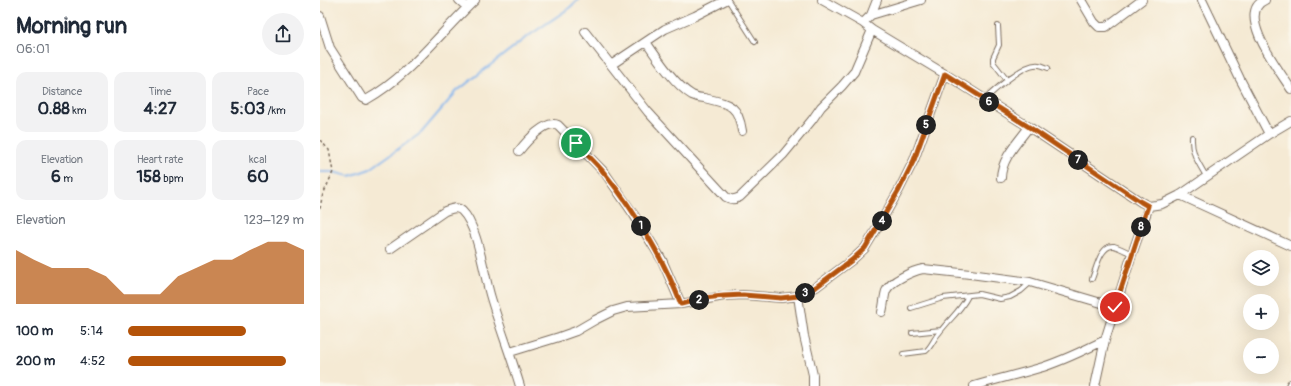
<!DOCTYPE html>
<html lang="en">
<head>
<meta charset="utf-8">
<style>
  body { margin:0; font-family:Pangolin,sans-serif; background:#f2f2f3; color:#1f2937; height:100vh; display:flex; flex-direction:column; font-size:15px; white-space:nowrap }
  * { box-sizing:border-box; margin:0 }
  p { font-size:13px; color:#747a83 }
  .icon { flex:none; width:22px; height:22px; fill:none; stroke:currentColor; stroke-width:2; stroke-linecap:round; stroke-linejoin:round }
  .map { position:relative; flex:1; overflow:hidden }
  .sheet { display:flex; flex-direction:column; background:#fff; width:320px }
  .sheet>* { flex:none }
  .tools { position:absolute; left:923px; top:250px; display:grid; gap:8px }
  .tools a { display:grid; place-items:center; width:36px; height:36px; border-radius:50%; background:#fff; box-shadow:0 4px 16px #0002; font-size:20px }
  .pin { position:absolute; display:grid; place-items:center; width:34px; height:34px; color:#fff; margin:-17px; border:2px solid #fff; border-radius:50%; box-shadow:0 1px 4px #0007 }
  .km { position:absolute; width:20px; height:20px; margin:-10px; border-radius:50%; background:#222; color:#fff; font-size:11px; line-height:20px; text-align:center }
  .round { display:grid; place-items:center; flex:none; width:42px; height:42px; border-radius:21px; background:#f2f2f3 }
  .overview { display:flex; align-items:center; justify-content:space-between; height:68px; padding:0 16px }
  h1 { font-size:22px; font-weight:700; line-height:30px }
  .figures { display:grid; grid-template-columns:repeat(3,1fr); gap:6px; height:68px; padding:4px 16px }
  .figures div { display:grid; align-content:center; border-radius:10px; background:#f2f2f3; text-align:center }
  .figures b { font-size:17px; font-weight:700 }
  .figures small { font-size:11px; font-weight:400 }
  .figures p { font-size:11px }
  .chart { height:112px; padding:8px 16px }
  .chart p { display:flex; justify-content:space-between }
  .chart svg { width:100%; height:72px; margin-top:4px; fill:#b45309; opacity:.7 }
  ul { padding:0 16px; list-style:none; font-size:13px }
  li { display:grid; grid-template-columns:64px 48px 1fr; align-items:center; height:30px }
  li i { height:10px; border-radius:5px; background:#b45309 }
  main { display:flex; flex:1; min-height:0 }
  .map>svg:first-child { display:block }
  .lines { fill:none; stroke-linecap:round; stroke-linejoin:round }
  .stream { stroke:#7fb2ec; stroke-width:2 }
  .lane-casing { stroke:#7c6d5e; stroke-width:6 }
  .street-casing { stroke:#7c6d5e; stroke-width:10 }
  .path { stroke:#7c6d5e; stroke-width:1.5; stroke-dasharray:3 3; stroke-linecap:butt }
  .lane { stroke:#fff; stroke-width:4 }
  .street { stroke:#fff; stroke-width:8 }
  .route-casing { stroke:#fff; stroke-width:8 }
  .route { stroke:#b45309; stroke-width:5 }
</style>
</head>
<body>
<main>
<section class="sheet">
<div class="overview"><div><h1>Morning run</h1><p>06:01</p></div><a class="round"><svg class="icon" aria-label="share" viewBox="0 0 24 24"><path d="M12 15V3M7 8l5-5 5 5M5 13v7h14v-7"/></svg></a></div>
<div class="figures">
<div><p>Distance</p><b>0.88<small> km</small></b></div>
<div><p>Time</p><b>4:27</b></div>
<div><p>Pace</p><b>5:03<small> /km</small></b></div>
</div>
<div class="figures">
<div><p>Elevation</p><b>6<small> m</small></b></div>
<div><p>Heart rate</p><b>158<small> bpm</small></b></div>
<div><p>kcal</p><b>60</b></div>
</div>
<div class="chart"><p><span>Elevation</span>123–129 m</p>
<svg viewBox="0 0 160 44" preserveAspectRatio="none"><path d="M0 44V11L10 17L20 22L30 22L40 22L50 27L60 38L70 38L80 38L90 27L100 22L110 17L120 17L130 11L140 6L150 6L160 11V44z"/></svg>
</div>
<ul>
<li><b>100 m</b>5:14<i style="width:67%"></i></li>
<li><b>200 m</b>4:52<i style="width:90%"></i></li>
</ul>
</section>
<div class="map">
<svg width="971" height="386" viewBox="0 0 971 386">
  <rect width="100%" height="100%" fill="#fbf7ec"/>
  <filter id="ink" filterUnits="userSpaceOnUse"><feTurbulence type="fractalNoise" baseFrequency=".025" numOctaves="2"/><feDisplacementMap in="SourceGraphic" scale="8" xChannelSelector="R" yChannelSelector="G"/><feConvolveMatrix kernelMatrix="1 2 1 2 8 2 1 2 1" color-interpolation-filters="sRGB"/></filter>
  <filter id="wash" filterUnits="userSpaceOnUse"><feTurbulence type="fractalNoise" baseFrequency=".012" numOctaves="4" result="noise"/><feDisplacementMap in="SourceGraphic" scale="16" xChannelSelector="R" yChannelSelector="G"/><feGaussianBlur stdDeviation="0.9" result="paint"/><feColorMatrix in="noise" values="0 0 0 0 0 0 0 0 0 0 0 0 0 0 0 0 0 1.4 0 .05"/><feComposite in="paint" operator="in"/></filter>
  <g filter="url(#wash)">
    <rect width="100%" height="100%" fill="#f5ead4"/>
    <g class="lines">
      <path class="stream" d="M0 172H13L30 176 50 169 101 133 137 91 204 39 248 9 258 0"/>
    </g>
  </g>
  <g filter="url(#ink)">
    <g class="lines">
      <defs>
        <path id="lane" d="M408 0 435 42
          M678 26 679 45 673 58V62L687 80
          M665 99C675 90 705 62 719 65 722 65 725 67 728 68
          M872 137C871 153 878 162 886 176
          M772 279C776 269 781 244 794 246 800 248 806 251 812 254
          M591 308 623 298 659 294 680 299 690 297 701 291 710 283
          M592 333 621 330
          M583 354 606 351C612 346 614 338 619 333 630 318 639 313 648 296"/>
        <path id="street" d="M139 0 147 7
          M502 0 543 23 552 30 625 74 709 127 821 202 829 206 836 205 842 204 860 195 949 134 971 121
          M761 0 774 22 779 27H786L822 0
          M882 0 920 79 949 134
          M945 0C914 13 961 73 971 89
          M551 15 557 0
          M0 16 10 48 42 98 46 100C89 76 119 34 155 0
          M543 23 551 15 601 0
          M265 32 328 112 406 197C411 200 414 200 420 197L463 155 492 120 501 107 522 86 534 72 552 30
          M326 42C337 58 355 85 372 95 376 97 381 98 384 98 409 104 418 104 422 131
          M291 65 345 29 375 16 406 0
          M199 151C206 142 226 119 238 125L285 173 314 215 342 260 361 304
          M681 178C681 159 698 142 709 127
          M860 195 971 246
          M70 249 125 211C131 209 137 206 142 211 158 226 164 276 171 298 180 328 191 356 200 386
          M478 296 484 336 493 375V386
          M562 312C564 305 564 297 566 291 570 281 593 271 603 269L650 274 710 282 795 307
          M190 352 239 337 256 331 275 320 293 311 307 307 361 304 404 296 423 295 461 298 478 296 496 287 532 260 545 248 559 225 579 190 594 160 625 74
          M654 386C677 379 700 374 723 367 744 360 765 350 785 340
          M775 386 785 340 812 254 829 206
          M970 386 971 384"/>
      </defs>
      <use href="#lane" class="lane-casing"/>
      <use href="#street" class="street-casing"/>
      <path class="path" d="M0 140 9 150 13 172 2 197 0 209"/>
      <use href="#lane" class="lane"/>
      <use href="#street" class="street"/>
    </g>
  </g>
  <g class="lines" filter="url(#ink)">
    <defs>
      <path id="route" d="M256 143C265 153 276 163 285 174 315 211 344 260 361 304L384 298 404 296 423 295 461 298 478 296 496 287 532 260 545 248 579 190 594 160 625 74 709 127 821 202 828 206 795 307"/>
    </defs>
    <use href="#route" class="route-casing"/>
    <use href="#route" class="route"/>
  </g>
</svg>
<div class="tools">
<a><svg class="icon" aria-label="layers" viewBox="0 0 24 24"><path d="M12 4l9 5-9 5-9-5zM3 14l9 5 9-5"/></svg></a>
<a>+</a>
<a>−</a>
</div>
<div class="pin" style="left:256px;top:143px;background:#1e9e55"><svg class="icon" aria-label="arrive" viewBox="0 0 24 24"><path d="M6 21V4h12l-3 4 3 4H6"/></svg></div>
<div class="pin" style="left:795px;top:307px;background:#d93025"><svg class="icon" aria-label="check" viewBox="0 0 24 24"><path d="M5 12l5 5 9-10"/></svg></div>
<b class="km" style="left:321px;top:226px">1</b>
<b class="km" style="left:379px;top:300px">2</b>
<b class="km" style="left:485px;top:293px">3</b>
<b class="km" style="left:562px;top:221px">4</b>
<b class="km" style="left:606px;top:125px">5</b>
<b class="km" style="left:669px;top:102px">6</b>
<b class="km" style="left:758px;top:160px">7</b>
<b class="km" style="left:821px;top:227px">8</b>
</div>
</main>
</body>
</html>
